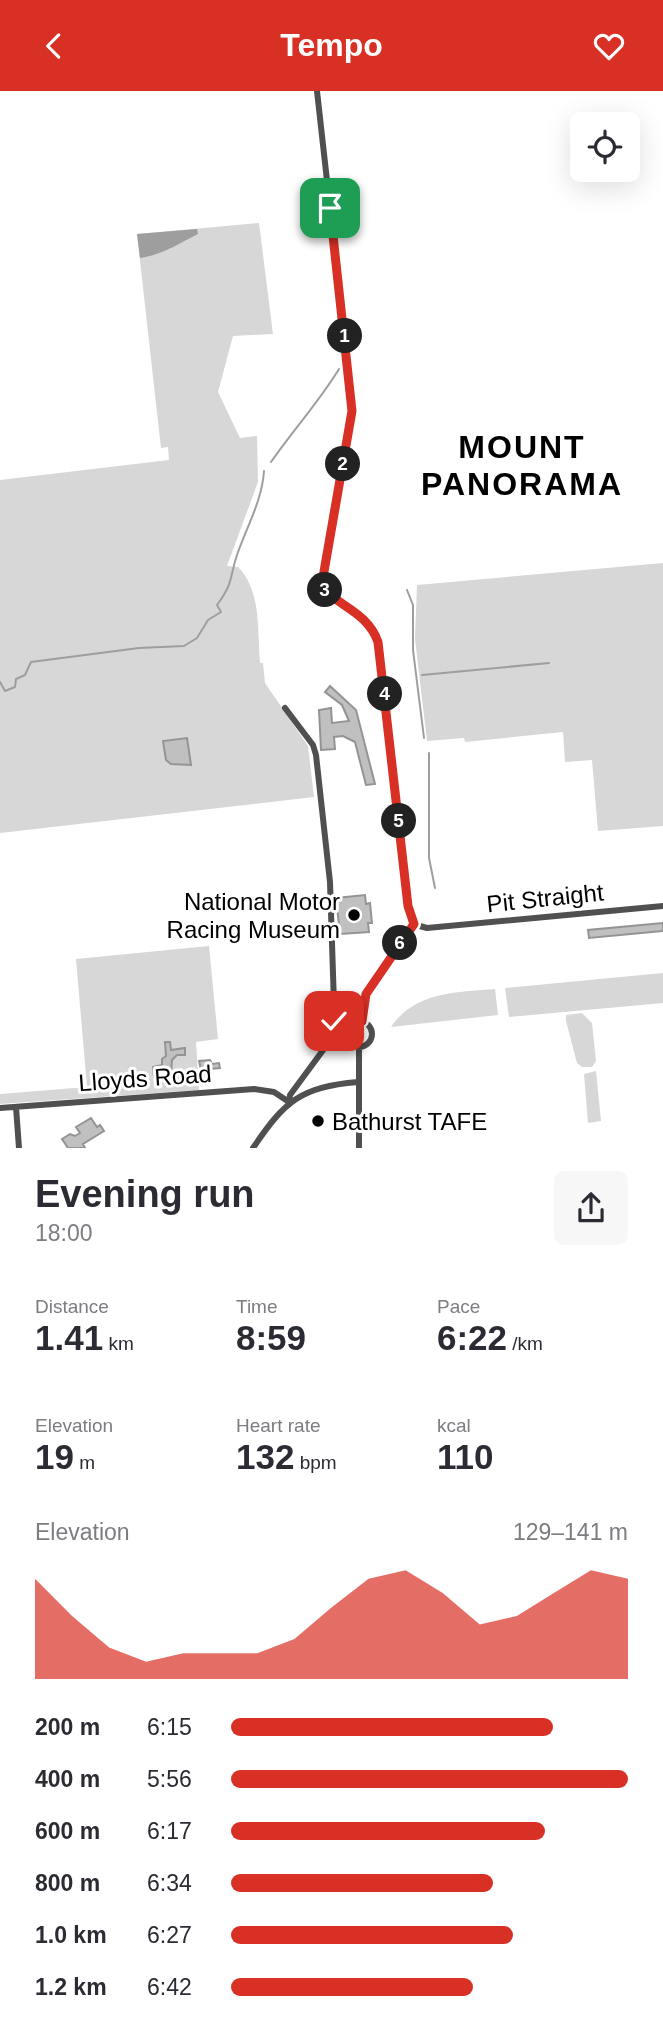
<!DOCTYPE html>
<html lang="en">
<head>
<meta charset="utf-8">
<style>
  body { margin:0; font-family:Helvetica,sans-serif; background:#f7f7f7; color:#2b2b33; height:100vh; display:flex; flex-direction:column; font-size:26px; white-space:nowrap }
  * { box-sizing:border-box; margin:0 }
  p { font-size:23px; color:#7c7c81 }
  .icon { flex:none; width:38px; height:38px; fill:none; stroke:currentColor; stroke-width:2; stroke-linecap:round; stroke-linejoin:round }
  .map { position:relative; height:1057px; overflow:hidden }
  .side { display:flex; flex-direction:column; background:#fff; flex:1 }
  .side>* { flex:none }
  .buttons { position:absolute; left:570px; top:21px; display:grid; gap:14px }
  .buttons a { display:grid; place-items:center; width:70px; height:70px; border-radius:10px; background:#fff; box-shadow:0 7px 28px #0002; font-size:35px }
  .pin { position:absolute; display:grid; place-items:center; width:60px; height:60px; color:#fff; margin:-30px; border-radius:14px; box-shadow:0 4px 10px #0006 }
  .km { position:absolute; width:35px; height:35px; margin:-18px; border-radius:50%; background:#222; color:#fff; font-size:19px; line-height:35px; text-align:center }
  .round { display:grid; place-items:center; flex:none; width:74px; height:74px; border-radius:10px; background:#f7f7f7 }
  .overview { display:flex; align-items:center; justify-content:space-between; height:119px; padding:0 35px }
  h1 { font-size:38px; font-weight:700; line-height:52px }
  .figures { display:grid; grid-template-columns:repeat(3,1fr); gap:10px; height:119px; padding:7px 35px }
  .figures div { display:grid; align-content:center }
  .figures b { font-size:35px; font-weight:700 }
  .figures small { font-size:19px; font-weight:400 }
  .figures p { font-size:19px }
  .chart { height:196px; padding:14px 35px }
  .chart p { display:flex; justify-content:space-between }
  .chart svg { width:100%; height:126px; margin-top:7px; fill:#d93025; opacity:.7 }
  ul { padding:0 35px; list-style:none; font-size:23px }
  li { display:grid; grid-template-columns:112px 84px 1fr; align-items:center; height:52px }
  li i { height:18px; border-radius:9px; background:#d93025 }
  header { display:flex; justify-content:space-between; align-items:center; height:91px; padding:0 35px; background:#d93025; color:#fff; font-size:32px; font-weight:700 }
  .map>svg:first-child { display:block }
  .green { fill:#d7d7d7 }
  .water { fill:#9e9e9e }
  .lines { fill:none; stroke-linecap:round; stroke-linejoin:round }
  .stream { stroke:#9e9e9e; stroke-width:2 }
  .building { fill:#c0c0c0; stroke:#949494; stroke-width:2 }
  .minor { stroke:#505050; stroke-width:6 }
  .route-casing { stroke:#fff; stroke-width:14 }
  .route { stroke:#d93025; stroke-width:9 }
  .poi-dot { fill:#000; stroke:#fff; stroke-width:2.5 }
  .labels { text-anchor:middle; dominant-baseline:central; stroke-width:6; stroke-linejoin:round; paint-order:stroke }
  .street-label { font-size:24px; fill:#000; stroke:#fff }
  .poi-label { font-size:24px; fill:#000; stroke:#fff; text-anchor:end }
  .district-label { font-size:32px; font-weight:bold; letter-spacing:2px; fill:#000; stroke:#fff }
</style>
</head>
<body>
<header><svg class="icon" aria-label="back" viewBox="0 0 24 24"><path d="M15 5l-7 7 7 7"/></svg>Tempo<svg class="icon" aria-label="heart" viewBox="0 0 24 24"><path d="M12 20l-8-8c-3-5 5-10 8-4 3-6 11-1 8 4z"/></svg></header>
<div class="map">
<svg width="663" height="1057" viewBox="0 0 663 1057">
  <rect width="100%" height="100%" fill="#fff"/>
  <path class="green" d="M259 132 273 243 233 245 218 301 240 347 257 345 258 391 227 475 238 476C262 500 257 540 260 572H263L265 592 308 655 314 706 0 742V389L169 369 168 356 161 357 137 143Z
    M663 472V735L598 740 592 669 565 671 563 641 465 651 464 647 427 650 415 548 417 494Z
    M209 855 218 948 196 951 199 999 0 1013V1003L87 996 76 868Z
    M663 882V912L509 926 505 897Z
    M495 898 498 924 391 936C414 901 457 901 495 898Z
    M582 922 592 932 596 970 592 976H582L577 972 566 930V924Z
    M596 980 601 1030 588 1032 584 983Z"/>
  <path class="water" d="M197 138 198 143C178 153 162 164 140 167L137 143Z"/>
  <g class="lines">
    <path class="stream" d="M271 371C293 339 319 311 339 278
      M407 499 413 514V559L424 647
      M422 584 549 572
      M0 591 5 600 15 596 16 588 25 584 31 571 139 557 184 555 197 547 208 529 221 521 217 514C234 491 229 488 237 464 247 435 262 410 264 380
      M429 662V767L435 797"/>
  </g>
  <path class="building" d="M330 595 356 619 375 693 366 694 355 651 343 645 334 646 335 658 321 659 319 619 331 617 332 632 349 630 342 614 325 601Z
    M187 647 191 674 171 673 166 669 163 650Z
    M365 804 366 813 370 812 372 832H368L369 841 340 843 336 807Z
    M663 832V840L589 847 588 839Z
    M165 951H170L171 959 185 957V964H177L172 969 171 985 154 986 153 976 162 974V968L166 965Z
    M210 969 212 973 219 972 220 977 210 978 211 988 203 989 199 970Z
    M91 1027 97 1036 100 1034 104 1040 83 1053 85 1057H68L62 1048 70 1043 75 1045 80 1042 76 1036Z"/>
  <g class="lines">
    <path class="minor" d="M317 0 352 314 322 492C330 515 367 516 379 553L410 827 416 834 427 837 663 815
      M285 617 313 654 316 664 330 791 334 913 342 930 348 935
      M346 943a13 13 0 1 1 26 0a13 13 0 1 1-26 0Z
      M362 930 367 903 414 833
      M289 1011 290 1004 332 947 336 919
      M16 1016 19 1057
      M0 1017 254 998 274 1001 289 1011
      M253 1057C285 1010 300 996 358 991
      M359 1057V956"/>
  </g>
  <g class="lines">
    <defs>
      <path id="route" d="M330 117 352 320 322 492C329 513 366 517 378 551L408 815 414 833 366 903 362 930H354L348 935 342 930 336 919 334 930"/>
    </defs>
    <use href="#route" class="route-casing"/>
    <use href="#route" class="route"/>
  </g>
  <g class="poi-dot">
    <circle cx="354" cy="824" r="7"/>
    <circle cx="318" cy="1030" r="7"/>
  </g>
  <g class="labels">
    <g class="street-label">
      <text transform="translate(545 807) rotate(-6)">Pit Straight</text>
      <text transform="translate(145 987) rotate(-4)">Lloyds Road</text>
    </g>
    <g class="poi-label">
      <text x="340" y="810">National Motor<tspan x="340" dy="28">Racing Museum</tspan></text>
      <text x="332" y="1030" text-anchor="start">Bathurst TAFE</text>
    </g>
    <g class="district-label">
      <text x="522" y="356">MOUNT<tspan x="522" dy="37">PANORAMA</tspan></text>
    </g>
  </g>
</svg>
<div class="buttons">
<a><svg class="icon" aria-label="locate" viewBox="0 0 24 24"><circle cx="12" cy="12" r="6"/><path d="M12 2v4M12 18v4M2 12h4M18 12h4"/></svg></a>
</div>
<div class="pin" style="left:330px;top:117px;background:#1e9e55"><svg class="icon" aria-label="arrive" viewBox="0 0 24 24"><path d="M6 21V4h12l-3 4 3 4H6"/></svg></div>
<div class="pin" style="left:334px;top:930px;background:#d93025"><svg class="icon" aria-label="check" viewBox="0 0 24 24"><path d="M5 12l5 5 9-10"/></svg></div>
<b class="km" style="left:345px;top:245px">1</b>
<b class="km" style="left:343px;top:373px">2</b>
<b class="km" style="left:325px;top:499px">3</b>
<b class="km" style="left:385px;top:603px">4</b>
<b class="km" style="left:399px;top:730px">5</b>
<b class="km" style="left:400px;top:852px">6</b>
</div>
<section class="side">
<div class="overview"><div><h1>Evening run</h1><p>18:00</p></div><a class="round"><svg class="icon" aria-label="share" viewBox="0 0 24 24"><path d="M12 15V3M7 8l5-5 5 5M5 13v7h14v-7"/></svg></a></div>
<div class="figures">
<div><p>Distance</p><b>1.41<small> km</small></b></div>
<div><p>Time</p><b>8:59</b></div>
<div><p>Pace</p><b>6:22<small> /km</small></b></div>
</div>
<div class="figures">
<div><p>Elevation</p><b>19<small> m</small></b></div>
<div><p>Heart rate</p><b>132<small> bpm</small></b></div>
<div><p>kcal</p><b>110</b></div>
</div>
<div class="chart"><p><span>Elevation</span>129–141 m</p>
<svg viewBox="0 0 160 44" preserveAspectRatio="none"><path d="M0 44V9L10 22L20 33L30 38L40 35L50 35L60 35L70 30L80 19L90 9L100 6L110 14L120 25L130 22L140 14L150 6L160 9V44z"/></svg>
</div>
<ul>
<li><b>200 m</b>6:15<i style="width:81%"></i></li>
<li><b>400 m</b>5:56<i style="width:100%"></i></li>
<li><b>600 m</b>6:17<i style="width:79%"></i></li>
<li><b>800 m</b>6:34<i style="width:66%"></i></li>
<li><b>1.0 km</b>6:27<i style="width:71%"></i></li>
<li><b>1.2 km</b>6:42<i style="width:61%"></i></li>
</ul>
</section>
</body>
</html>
